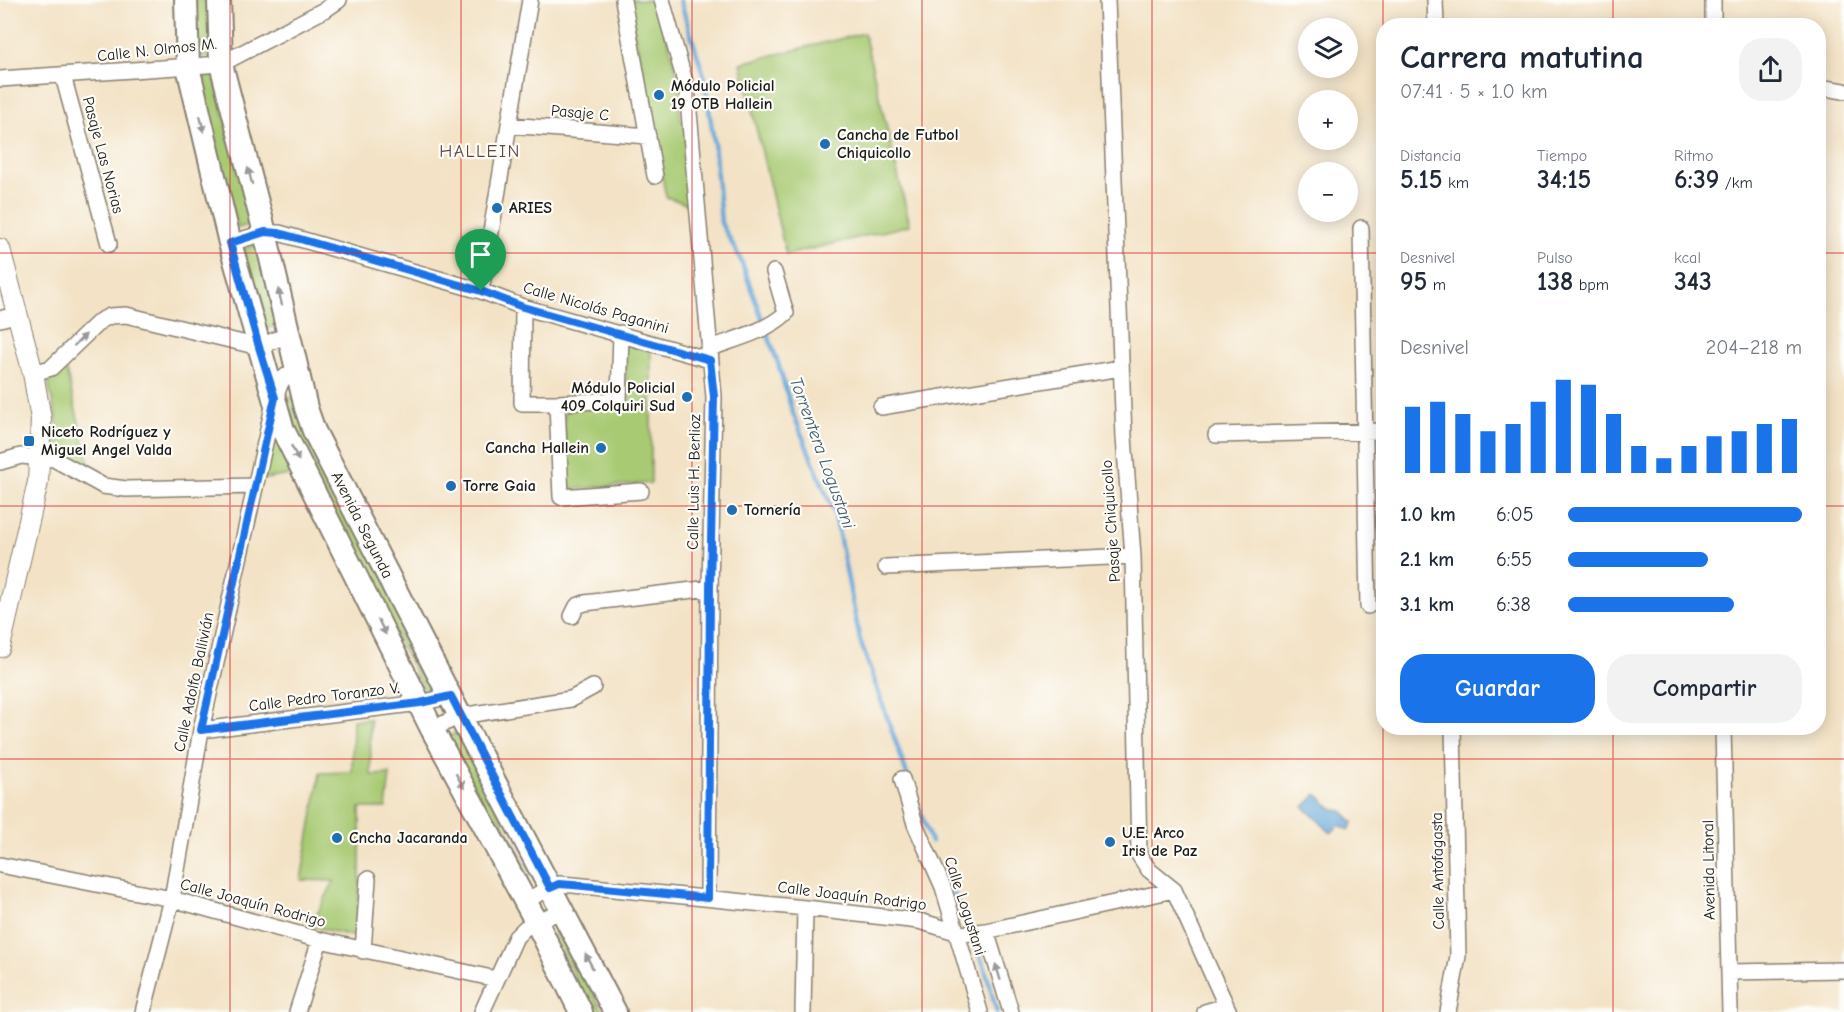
<!DOCTYPE html>
<html lang="es">
<head>
<meta charset="utf-8">
<style>
  body { margin:0; font-family:"Comic Neue",sans-serif; background:#f2f2f3; color:#1f2937; height:100vh; display:flex; flex-direction:column; font-size:22px; white-space:nowrap }
  * { box-sizing:border-box; margin:0 }
  p { font-size:20px; color:#747a83 }
  .icon { flex:none; width:33px; height:33px; fill:none; stroke:currentColor; stroke-width:2; stroke-linecap:round; stroke-linejoin:round }
  .map { position:relative; flex:1; overflow:hidden }
  .sheet { position:absolute; left:1376px; top:18px; width:450px; height:717px; display:flex; flex-direction:column; background:#fff; border-radius:24px; box-shadow:0 3px 15px #0003 }
  .sheet>* { flex:none }
  .fabs { position:absolute; left:1298px; top:18px; display:grid; gap:12px }
  .fabs a { display:grid; place-items:center; width:60px; height:60px; border-radius:50%; background:#fff; box-shadow:0 3px 15px #0003; font-size:30px }
  .pin { position:absolute; display:grid; place-items:center; width:51px; height:51px; color:#fff; margin:-62px -26px; border-radius:50% 50% 50% 0; rotate:-45deg; box-shadow:0 0 6px #0007 }
  .pin .icon { rotate:45deg }
  .round { display:grid; place-items:center; flex:none; width:63px; height:63px; border-radius:24px; background:#f2f2f3 }
  .headline { display:flex; align-items:center; justify-content:space-between; height:102px; padding:0 24px }
  h1 { font-size:33px; font-weight:700; line-height:45px }
  .stats { display:grid; grid-template-columns:repeat(3,1fr); gap:9px; height:102px; padding:6px 24px }
  .stats div { display:grid; align-content:center }
  .stats b { font-size:26px; font-weight:700 }
  .stats small { font-size:16px; font-weight:400 }
  .stats p { font-size:16px }
  .chart { height:168px; padding:12px 24px }
  .chart p { display:flex; justify-content:space-between }
  .chart svg { width:100%; height:108px; margin-top:6px; stroke:#1a73e8; stroke-width:6 }
  .button { display:flex; gap:12px; margin-top:auto; padding:12px 24px }
  .button a { flex:1; height:69px; border-radius:24px; background:#1a73e8; color:#fff; font-size:24px; font-weight:700; line-height:69px; text-align:center }
  .button a+a { background:#f2f2f3; color:#1f2937 }
  ul { padding:0 24px; list-style:none; font-size:20px }
  li { display:grid; grid-template-columns:96px 72px 1fr; align-items:center; height:45px }
  li i { height:15px; border-radius:8px; background:#1a73e8 }
  .map>svg:first-child { display:block }
  .green { fill:#a8ca73; stroke:#627348; stroke-width:1.5 }
  .water { fill:#63a6d8; stroke:#40617a; stroke-width:1.5 }
  .lines { fill:none; stroke-linecap:round; stroke-linejoin:round }
  .stream { stroke:#63a6d8; stroke-width:4.5 }
  .minor-casing { stroke:#887f70; stroke-width:18 }
  .tertiary-casing { stroke:#887f70; stroke-width:22 }
  .secondary-casing { stroke:#887f70; stroke-width:26 }
  .minor { stroke:#fff; stroke-width:15 }
  .tertiary { stroke:#fff; stroke-width:20 }
  .secondary { stroke:#fff; stroke-width:22 }
  .oneway { fill:#999 }
  .route-casing { stroke:#fff; stroke-width:12 }
  .route { stroke:#1a73e8; stroke-width:8 }
  .grid { fill:none; stroke:#d62828; stroke-width:1.5; stroke-opacity:0.55 }
  .poi-dot { fill:#1f6fb2; stroke:#fdfcf7; stroke-width:2 }
  .labels { text-anchor:middle; dominant-baseline:central; stroke-width:4.5; stroke-linejoin:round; paint-order:stroke }
  .street-label { font-size:16px; fill:#1c1c1c; stroke:#fdfcf7 }
  .poi-label { font-size:16px; font-weight:bold; fill:#1c1c1c; stroke:#fdfcf7; text-anchor:start }
  .neighbourhood-label { font-size:18px; letter-spacing:1.5px; fill:#604744; stroke:#fdfcf7 }
  .water-label { font-size:18px; font-style:italic; fill:#3c5a71; stroke:#fdfcf7 }
</style>
</head>
<body>
<div class="map">
<svg width="1844" height="1012" viewBox="0 0 1844 1012">
  <rect width="100%" height="100%" fill="#fdfcf7"/>
  <filter id="ink" filterUnits="userSpaceOnUse"><feTurbulence type="fractalNoise" baseFrequency=".0167" numOctaves="2"/><feDisplacementMap in="SourceGraphic" scale="12" xChannelSelector="R" yChannelSelector="G"/><feConvolveMatrix kernelMatrix="1 2 1 2 8 2 1 2 1" color-interpolation-filters="sRGB"/></filter>
  <filter id="wash" filterUnits="userSpaceOnUse"><feTurbulence type="fractalNoise" baseFrequency=".008" numOctaves="4" result="noise"/><feDisplacementMap in="SourceGraphic" scale="24" xChannelSelector="R" yChannelSelector="G"/><feGaussianBlur stdDeviation="1.35" result="paint"/><feColorMatrix in="noise" values="0 0 0 0 0 0 0 0 0 0 0 0 0 0 0 0 0 1.4 0 .05"/><feComposite in="paint" operator="in"/></filter>
  <g filter="url(#wash)">
    <rect width="100%" height="100%" fill="#f3e2c5"/>
    <path class="green" d="M195 0H209L210 56H196Z
      M628 0H656L680 83V118L685 125 693 206 666 197Z
      M864 33 910 225 786 255 741 63Z
      M214 75 253 224 238 228 198 78Z
      M257 245 279 325 264 329 243 249Z
      M628 343 651 349V483L574 489 566 480 564 413 566 410 626 398 625 347Z
      M64 362 92 475 59 451 55 444 58 427 49 386V379L54 371Z
      M297 396 438 691 426 694 310 467 283 399Z
      M275 435 297 474 264 479Z
      M370 719 371 775 390 774 386 808H360V881L356 937 311 926 334 881 301 880 320 773 352 772 353 720Z
      M457 732 531 875 522 879 448 737Z
      M558 931 562 932 603 1012H590L554 933Z"/>
    <path class="water" d="M1317 794 1332 809 1342 811 1353 822 1349 830 1339 825 1331 833 1304 807Z"/>
    <g class="lines">
      <path class="stream" d="M680 0 704 76 714 142 721 223 740 258 778 363 792 411 835 515 860 640 908 777
        M914 794 931 842
        M945 874 962 912 973 943 984 965 997 1012"/>
    </g>
  </g>
  <g filter="url(#ink)">
    <g class="lines">
      <defs>
        <path id="minor" d="M623 0 655 176
          M662 0 687 89 714 397 710 588 708 898
          M1107 0 1124 437 1133 556 1139 855 1149 870 1174 890 1229 1012
          M1435 0 1436 26
          M1713 0V26
          M63 76 109 244
          M0 79 221 64 326 9 339 0
          M1818 87 1844 91
          M509 125 648 136
          M1361 228 1368 606
          M230 243 265 233H279L481 291 523 307 710 360
          M481 291 530 0
          M523 307 522 403H557L619 400 621 333
          M0 319 18 314
          M708 349C734 339 766 332 786 313L774 272
          M33 373 51 368 100 321 110 316 126 315 259 347 289 334
          M557 403 561 497 641 491
          M881 407 1121 368
          M1216 435 1383 431
          M0 462 21 456 54 459 103 486 126 489 255 486
          M886 567 1133 556
          M572 616 577 606 585 603 710 588
          M1723 728 1730 1012
          M432 729 460 716 571 699 593 687
          M201 730 420 703 451 696
          M902 779 915 824 943 887 980 1012
          M0 865 172 899 320 940 496 979
          M524 901 559 884 573 885 805 908 919 921 963 934 986 931 1174 890
          M986 931 1011 1012
          M363 951 368 879
          M1729 972 1844 970
          M143 1012 172 899 201 730 275 398C280 384 282 374 298 370
          M297 1012 320 940
          M482 1012 516 937 525 928 562 910
          M803 1012 805 908
          M1205 1012 1226 1006
          M1448 1012 1458 956 1453 728"/>
        <path id="tertiary" d="M0 249 33 373 41 419 38 482 0 647"/>
        <path id="secondary" d="M186 0 188 67 230 243 283 430 432 729 537 923 581 1012
          M219 0 221 64 265 233 306 408 314 431 460 716 615 1012"/>
      </defs>
      <use href="#minor" class="minor-casing"/>
      <use href="#tertiary" class="tertiary-casing"/>
      <use href="#secondary" class="secondary-casing"/>
      <use href="#minor" class="minor"/>
      <use href="#tertiary" class="tertiary"/>
      <use href="#secondary" class="secondary"/>
    </g>
    <defs><path id="oneway-solid" d="M-6-.8H1V-3.2L6.5 0L1 3.2V.8H-6Z" transform="scale(1.5)"/></defs>
    <g class="oneway">
      <use href="#oneway-solid" transform="translate(202 124) rotate(77)"/>
      <use href="#oneway-solid" transform="translate(250 176) rotate(-105)"/>
      <use href="#oneway-solid" transform="translate(280 297) rotate(-103)"/>
      <use href="#oneway-solid" transform="translate(80 340) rotate(-44)"/>
      <use href="#oneway-solid" transform="translate(295 453) rotate(64)"/>
      <use href="#oneway-solid" transform="translate(382 627) rotate(63)"/>
      <use href="#oneway-solid" transform="translate(460 781) rotate(61)"/>
      <use href="#oneway-solid" transform="translate(589 961) rotate(-117)"/>
      <use href="#oneway-solid" transform="translate(998 972) rotate(-107)"/>
    </g>
  </g>
  <g class="lines" filter="url(#ink)">
    <defs>
      <path id="route" d="M265 232 279 233 356 255 481 291 523 307 710 360 714 397 710 588 708 898 573 885 559 884 550 888 451 696 420 703 201 730 275 398 259 347 230 243Z"/>
    </defs>
    <use href="#route" class="route-casing"/>
    <use href="#route" class="route"/>
  </g>
  <path class="grid" d="M230 0V1012M461 0V1012M692 0V1012M922 0V1012M1152 0V1012M1383 0V26M1613 0V26M1383 26V728M0 253H1383M1818 253H1844M0 506H1383M1818 506H1844M1383 728V1012M1613 728V1012M0 759H1844"/>
  <g class="poi-dot">
    <circle cx="659" cy="95" r="6"/>
    <circle cx="825" cy="144" r="6"/>
    <circle cx="497" cy="208" r="6"/>
    <circle cx="687" cy="397" r="6"/>
    <rect x="23" y="435" width="12" height="12" rx="3"/>
    <circle cx="601" cy="448" r="6"/>
    <circle cx="451" cy="486" r="6"/>
    <circle cx="732" cy="510" r="6"/>
    <circle cx="337" cy="838" r="6"/>
    <circle cx="1110" cy="842" r="6"/>
  </g>
  <g class="labels">
    <g class="street-label">
      <text transform="translate(157 50) rotate(-6)">Calle N. Olmos M.</text>
      <text transform="translate(580 113) rotate(5)">Pasaje C</text>
      <text transform="translate(103 155) rotate(75)">Pasaje Las Norias</text>
      <text transform="translate(596 308) rotate(16)">Calle Nicolás Paganini</text>
      <text transform="translate(694 482) rotate(-89)">Calle Luis H. Berlioz</text>
      <text transform="translate(1111 521) rotate(-94)">Pasaje Chiquicollo</text>
      <text transform="translate(362 525) rotate(63)">Avenida Segunda</text>
      <text transform="translate(194 682) rotate(-78)">Calle Adolfo Ballivián</text>
      <text transform="translate(324 697) rotate(-7)">Calle Pedro Toranzo V.</text>
      <text transform="translate(1709 870) rotate(-91)">Avenida Litoral</text>
      <text transform="translate(1438 871) rotate(-91)">Calle Antofagasta</text>
      <text transform="translate(852 896) rotate(7)">Calle Joaquín Rodrigo</text>
      <text transform="translate(253 903) rotate(15)">Calle Joaquín Rodrigo</text>
      <text transform="translate(965 906) rotate(72)">Calle Logustani</text>
    </g>
    <g class="poi-label">
      <text x="671" y="86">Módulo Policial<tspan x="671" dy="18">19 OTB Hallein</tspan></text>
      <text x="837" y="135">Cancha de Futbol<tspan x="837" dy="18">Chiquicollo</tspan></text>
      <text x="509" y="208">ARIES</text>
      <text x="675" y="388" text-anchor="end">Módulo Policial<tspan x="675" dy="18">409 Colquiri Sud</tspan></text>
      <text x="41" y="432">Niceto Rodríguez y<tspan x="41" dy="18">Miguel Angel Valda</tspan></text>
      <text x="589" y="448" text-anchor="end">Cancha Hallein</text>
      <text x="463" y="486">Torre Gaia</text>
      <text x="744" y="510">Tornería</text>
      <text x="1122" y="833">U.E. Arco<tspan x="1122" dy="18">Iris de Paz</tspan></text>
      <text x="349" y="838">Cncha Jacaranda</text>
    </g>
    <g class="neighbourhood-label">
      <text x="480" y="151">HALLEIN</text>
    </g>
    <g class="water-label">
      <text transform="translate(822 453) rotate(70)">Torrentera Logustani</text>
    </g>
  </g>
</svg>
<div class="fabs">
<a><svg class="icon" aria-label="layers" viewBox="0 0 24 24"><path d="M12 4l9 5-9 5-9-5zM3 14l9 5 9-5"/></svg></a>
<a>+</a>
<a>−</a>
</div>
<div class="pin" style="left:481px;top:291px;background:#1e9e55"><svg class="icon" aria-label="arrive" viewBox="0 0 24 24"><path d="M6 21V4h12l-3 4 3 4H6"/></svg></div>
<section class="sheet">
<div class="headline"><div><h1>Carrera matutina</h1><p>07:41 · 5 × 1.0 km</p></div><a class="round"><svg class="icon" aria-label="share" viewBox="0 0 24 24"><path d="M12 15V3M7 8l5-5 5 5M5 13v7h14v-7"/></svg></a></div>
<div class="stats">
<div><p>Distancia</p><b>5.15<small> km</small></b></div>
<div><p>Tiempo</p><b>34:15</b></div>
<div><p>Ritmo</p><b>6:39<small> /km</small></b></div>
</div>
<div class="stats">
<div><p>Desnivel</p><b>95<small> m</small></b></div>
<div><p>Pulso</p><b>138<small> bpm</small></b></div>
<div><p>kcal</p><b>343</b></div>
</div>
<div class="chart"><p><span>Desnivel</span>204–218 m</p>
<svg viewBox="0 0 160 44" preserveAspectRatio="none"><path d="M5 44V17M15 44V15M25 44V20M35 44V27M45 44V24M55 44V15M65 44V6M75 44V8M85 44V20M95 44V33M105 44V38M115 44V33M125 44V29M135 44V27M145 44V24M155 44V22"/></svg>
</div>
<ul>
<li><b>1.0 km</b>6:05<i style="width:100%"></i></li>
<li><b>2.1 km</b>6:55<i style="width:60%"></i></li>
<li><b>3.1 km</b>6:38<i style="width:71%"></i></li>
</ul>
<div class="button"><a>Guardar</a><a>Compartir</a></div>
</section>
</div>
</body>
</html>
